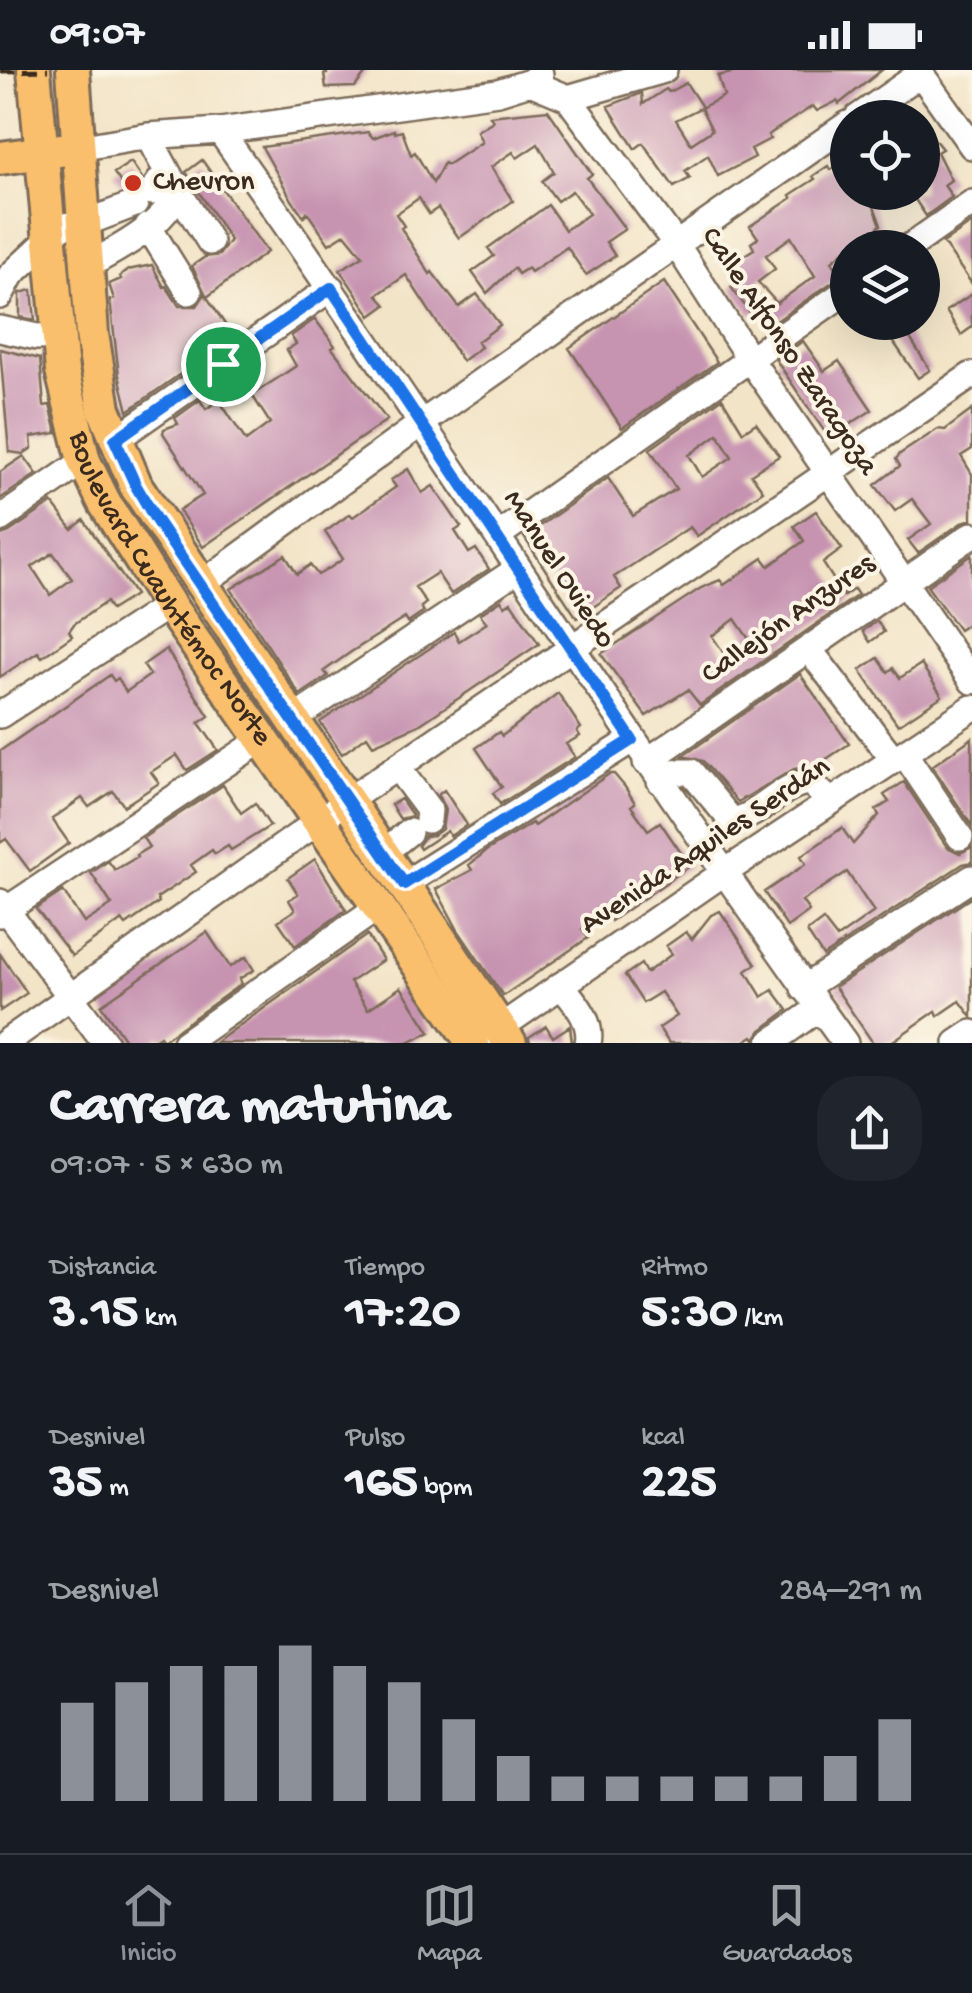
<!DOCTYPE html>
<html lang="es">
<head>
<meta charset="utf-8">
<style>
  body { margin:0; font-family:"Gochi Hand",sans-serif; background:#20242c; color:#f1f3f6; height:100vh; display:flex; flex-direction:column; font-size:38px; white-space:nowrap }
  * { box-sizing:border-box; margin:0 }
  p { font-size:32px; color:#9ea1a6 }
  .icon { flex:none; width:55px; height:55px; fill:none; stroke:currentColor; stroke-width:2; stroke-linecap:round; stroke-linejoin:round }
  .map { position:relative; height:973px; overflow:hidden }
  .sheet { display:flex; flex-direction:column; background:#171b24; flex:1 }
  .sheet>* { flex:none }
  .tools { position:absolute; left:830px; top:30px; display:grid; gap:20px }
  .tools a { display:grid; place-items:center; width:110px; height:110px; border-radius:50%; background:#171b24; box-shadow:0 10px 40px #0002; font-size:50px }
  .pin { position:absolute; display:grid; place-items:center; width:85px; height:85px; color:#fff; margin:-42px; border:5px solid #fff; border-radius:50%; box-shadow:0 2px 10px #0007 }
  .round { display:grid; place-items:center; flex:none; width:105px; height:105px; border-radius:40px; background:#20242c }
  .overview { display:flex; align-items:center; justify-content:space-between; height:170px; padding:0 50px }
  h1 { font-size:55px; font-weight:700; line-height:75px }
  .stats { display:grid; grid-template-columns:repeat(3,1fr); gap:15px; height:170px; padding:10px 50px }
  .stats div { display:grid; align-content:center }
  .stats b { font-size:50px; font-weight:700 }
  .stats small { font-size:28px; font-weight:400 }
  .stats p { font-size:28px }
  .chart { height:280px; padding:20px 50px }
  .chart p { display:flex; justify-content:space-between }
  .chart svg { width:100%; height:180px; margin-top:10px; stroke:#8c9099; stroke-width:6 }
  .status { display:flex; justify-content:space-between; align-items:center; height:70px; padding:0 50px; background:#171b24; direction:ltr }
  .status svg { height:28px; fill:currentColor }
  .dock { display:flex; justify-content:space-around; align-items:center; height:140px; border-top:2px solid #363941; background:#171b24; font-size:28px; color:#9ea1a6 }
  .dock a { display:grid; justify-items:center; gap:5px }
  .dock .active { color:#8c9099 }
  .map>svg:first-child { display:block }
  .building { fill:#c693b1; fill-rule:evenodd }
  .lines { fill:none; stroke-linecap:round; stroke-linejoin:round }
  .minor-casing { stroke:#7b6b59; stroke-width:30 }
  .major-casing { stroke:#7b6b59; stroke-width:38 }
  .minor { stroke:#fff; stroke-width:25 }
  .major { stroke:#f9bf6d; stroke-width:32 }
  .rail { stroke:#3b2a1e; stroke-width:5; stroke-dasharray:15 8; stroke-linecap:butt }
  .route-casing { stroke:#fff; stroke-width:20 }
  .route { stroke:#1a73e8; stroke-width:12 }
  .poi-dot { fill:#c8321e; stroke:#fcf5e5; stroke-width:4 }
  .labels { text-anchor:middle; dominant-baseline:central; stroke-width:8; stroke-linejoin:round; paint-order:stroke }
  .poi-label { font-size:30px; fill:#3b2a1e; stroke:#fcf5e5; text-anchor:start }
  .street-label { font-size:30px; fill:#3b2a1e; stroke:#fcf5e5 }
</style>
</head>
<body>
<div class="status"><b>09:07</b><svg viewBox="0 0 49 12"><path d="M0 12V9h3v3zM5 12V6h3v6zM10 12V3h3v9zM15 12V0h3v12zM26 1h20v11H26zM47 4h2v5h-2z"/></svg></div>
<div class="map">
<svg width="972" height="973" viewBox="0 0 972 973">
  <rect width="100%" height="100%" fill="#fcf5e5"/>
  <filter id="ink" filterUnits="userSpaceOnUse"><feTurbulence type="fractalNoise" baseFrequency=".01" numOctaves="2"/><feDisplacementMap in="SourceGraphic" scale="20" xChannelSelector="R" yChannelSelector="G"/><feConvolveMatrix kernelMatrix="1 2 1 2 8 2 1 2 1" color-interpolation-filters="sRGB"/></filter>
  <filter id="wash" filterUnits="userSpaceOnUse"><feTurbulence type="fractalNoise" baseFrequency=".0048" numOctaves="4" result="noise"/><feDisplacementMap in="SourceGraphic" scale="40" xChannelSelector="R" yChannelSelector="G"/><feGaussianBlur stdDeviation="2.25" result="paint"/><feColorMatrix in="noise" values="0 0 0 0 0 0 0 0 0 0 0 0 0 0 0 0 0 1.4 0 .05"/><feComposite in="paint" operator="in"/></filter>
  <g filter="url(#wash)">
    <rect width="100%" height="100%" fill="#f2e4c7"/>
    <g id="blocks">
      <path class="building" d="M327 0H368L355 17 326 18 324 4H327Z
        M745 0H882L839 34 837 31 817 41 813 36 768 65 770 69 751 79 755 87 718 106 708 85 685 101 690 108 674 117 643 73 635 79 608 36 642 23 643 34 666 19 669 22 686 13 702 37 676 50 691 74 712 60 701 38 724 26 718 6Z
        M548 40 592 104 587 108 625 159 606 172 615 186 586 205 567 177 531 202 528 198 518 204 514 198 487 223 472 202 494 186 488 178 548 135 565 160 589 144 572 121 557 131 542 111 554 102 538 74 517 88 513 82 491 97 513 131 459 168 438 138 429 144 419 128 396 144 404 156 401 158 430 204 432 202 459 237 477 224 500 255 477 272 481 277 462 291 406 205 377 225 386 235 371 246 340 200 363 186 345 164 329 174 307 142 304 147 292 130 262 77 368 62 373 68 394 60 395 63 402 61 411 85 415 82 433 113 444 93 447 95 482 72 477 61 493 51 490 46Z
        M922 54 942 79 937 82 951 110 944 115 952 127 926 146 910 122H922Z
        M202 90 267 182 207 227 192 196 205 187 219 185 230 170 186 102Z
        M848 91V122H890L873 134 881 155 878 157 881 163 876 167 878 171 868 178H848L832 191 841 206 772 254 760 238 751 244 731 217 739 212 725 190 738 182 741 187 754 179 751 173 758 168 750 156 792 128 790 125 815 109 813 106 828 96 831 100ZM791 167 815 206 777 233 758 212 775 199 766 185Z
        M131 92 142 108 137 118 126 120 114 103Z
        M972 153V214L943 173Z
        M152 195 164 217 166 216 179 236H197L205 224 226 256 203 271 210 283 128 341 119 305 110 230 114 229 109 214 121 209 120 206 128 200Z
        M664 212 717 292 622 358 569 278Z
        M32 220 35 250 20 247V223Z
        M972 224V257L961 265 946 241Z
        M315 249 335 276 332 278 387 350 203 477 179 440 203 425 163 363 164 359 178 354 175 348 200 330 206 339 219 330 246 371 270 353 252 325 296 296 287 280 296 274 291 266Z
        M880 252H900L930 300 918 308Z
        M803 271 824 301 839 291 872 340 829 368 776 290Z
        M0 279 40 289 44 336 50 335 57 363 31 367 32 378 23 384 9 382Z
        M722 328 743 362 756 353 779 386 751 404 763 421 697 466 690 457 614 507 621 518 577 548 524 467 608 408 633 446 676 419 650 379ZM718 364 732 387 702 407 689 385Z
        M972 340V379L961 386 972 404V449L963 452 918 483 908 470 931 454 912 429 895 441 875 415 900 396 896 389 900 384 938 359 945 360Z
        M24 386 37 404 0 429V402Z
        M408 399 422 423 433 416 461 457 455 461 469 483 476 479 489 499 451 524 437 503 415 517 426 533 421 537 424 542 408 553 405 548 351 582 324 601 328 606 300 625 231 519 285 485 297 504 310 495 318 505 330 498 343 489 325 462 350 444 353 447 396 417 391 410Z
        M52 433 72 459 84 450 135 525 111 540 106 532 74 554 69 561 72 566 42 587 38 582 0 607V465L9 462ZM53 483 72 509 50 525 32 497Z
        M816 441 842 479 823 493 844 526 854 519 858 525 700 635 688 620 646 646 601 584 701 518 720 510 724 515 763 488 769 496 804 471 794 456ZM735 549 751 572 727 588 712 566Z
        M972 485V551L959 560 927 516Z
        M501 530 505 536 511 532 539 574 419 655 373 675 367 666 342 684 320 652 454 562 459 571 487 553 480 544Z
        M877 551 884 562 870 572 863 561Z
        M166 579 209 646 199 653 218 680 187 700 177 685 151 702 159 713 124 736 113 721 89 737 82 728 52 749 69 773 30 801 6 769 0 773V681L110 605 114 611 118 608 126 622 150 605 143 595Z
        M878 588 888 602 893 598 900 608 921 594 942 626 898 655 860 600Z
        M800 604 849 674 822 692 828 702 825 704 814 696 794 699 738 732 703 691 683 686Z
        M558 623 581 658 577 661 580 666 566 674 575 687 500 734 493 723 502 717 476 678 499 662 502 666Z
        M972 668V756L932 696Z
        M609 704H614L625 717 635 733 631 736 648 760 660 752 690 796 611 851 606 843 582 859 588 868 503 926 458 860 436 819 472 800 469 795 486 781 532 753 534 756Z
        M904 712 947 777 960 783 972 777V792L963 794 823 886 807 862 823 850 837 868 874 842 847 802 802 831 809 841 787 857 764 822 806 794 801 786 842 758 853 774 879 745 876 740 889 732 884 725Z
        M223 715 241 743 255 733 270 756 231 780 228 776 215 784 212 780 191 795 196 802 157 828 159 832 126 855 122 850 72 886 36 839 63 821 84 853 112 835 91 803 108 791 115 800 137 787 136 785 149 777 143 768Z
        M444 720 467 755 450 766 447 761 420 779 418 776 425 766 434 765 442 759 445 740 438 725Z
        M401 729 412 745V746L400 749 391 735Z
        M315 789 346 840 295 876 278 851 295 840 289 830 298 824 288 808Z
        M972 827V947L960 931 938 946 936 941 890 973H873L835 917Z
        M720 841 756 894 746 901 762 927 773 920 788 940 761 960 755 969 753 966 742 973H669L659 958 677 946 661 922 643 933 625 905 641 894 646 903 672 884 666 876 686 862 692 869 711 845Z
        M207 862 230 897 246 887 254 900 239 909 241 914 163 970 160 966 150 973H127L101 935Z
        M367 865 383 890 350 912 368 939 401 917 430 962 408 973H215Z
        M0 884 27 923 0 941Z
        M546 956 553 967 570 956 572 973H530L529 967Z"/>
    </g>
  </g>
  <g filter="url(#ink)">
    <use href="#blocks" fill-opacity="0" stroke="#7b6b59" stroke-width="2.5"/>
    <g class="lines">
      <defs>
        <path id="minor" d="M918 0 972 76
          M530 12 568 28 676 174 749 288 972 611
          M568 28 664 0
          M857 48 920 4
          M220 61C434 362 629 674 845 973
          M148 66 167 101 152 122
          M78 78 148 66 220 61 498 22 530 12 540 4
          M178 121 210 172
          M148 156 189 222
          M908 178 972 133
          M87 196C119 178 164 156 178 121L167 101
          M0 226 11 205 63 156 83 154 135 134
          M0 259 37 267 58 266
          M115 370 331 218
          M0 449 84 391
          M497 466 848 220
          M200 515 422 353 848 54
          M818 591 894 690
          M0 645 169 535
          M292 650 518 499
          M904 683 960 767
          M646 692 972 465
          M397 697 429 740 428 750
          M660 711 670 702H691L732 751C762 746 782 713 810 712L831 732
          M383 783 409 762
          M404 814 632 670
          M0 832 105 973
          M0 844 263 669
          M561 915C574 931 593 951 588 973
          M804 918 972 808
          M488 966 725 802 972 638
          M5 973 347 731 972 305
          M185 973 377 838
          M770 973 819 938
          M957 973 972 963"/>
        <g id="major">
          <path id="s1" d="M34 0 62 301 84 391 104 432 169 535 473 973"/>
          <path d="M73 0 92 264 104 339 136 416 510 973"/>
          <path d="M0 88 60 80"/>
        </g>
      </defs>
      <use href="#minor" class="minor-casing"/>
      <use href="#major" class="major-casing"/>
      <use href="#minor" class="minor"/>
      <use href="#major" class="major"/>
      <path class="rail" d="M0 1 48 0"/>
    </g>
  </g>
  <g class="lines" filter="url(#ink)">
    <defs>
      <path id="route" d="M331 218 632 670 404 814 156 450 136 416 115 370Z"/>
    </defs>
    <use href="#route" class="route-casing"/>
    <use href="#route" class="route"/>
  </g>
  <circle class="poi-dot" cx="133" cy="113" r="10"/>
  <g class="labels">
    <g class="poi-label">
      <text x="153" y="113">Chevron</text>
    </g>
    <g class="street-label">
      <text transform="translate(788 282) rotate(56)">Calle Alfonso Zaragoza</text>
      <text transform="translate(558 500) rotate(57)">Manuel Oviedo</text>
      <text stroke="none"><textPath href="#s1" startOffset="548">Boulevard Cuauhtémoc Norte</textPath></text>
      <text transform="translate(789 550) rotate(-35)">Callejón Anzures</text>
      <text transform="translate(706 777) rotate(-34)">Avenida Aquiles Serdán</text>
    </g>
  </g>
</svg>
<div class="tools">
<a><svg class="icon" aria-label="locate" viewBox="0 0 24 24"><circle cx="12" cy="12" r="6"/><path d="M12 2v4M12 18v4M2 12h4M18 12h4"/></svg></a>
<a><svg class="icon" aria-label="layers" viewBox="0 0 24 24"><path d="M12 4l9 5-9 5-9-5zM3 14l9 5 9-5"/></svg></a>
</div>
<div class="pin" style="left:223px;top:294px;background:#1e9e55"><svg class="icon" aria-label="arrive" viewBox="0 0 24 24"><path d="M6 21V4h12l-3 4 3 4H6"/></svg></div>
</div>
<section class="sheet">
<div class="overview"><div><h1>Carrera matutina</h1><p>09:07 · 5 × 630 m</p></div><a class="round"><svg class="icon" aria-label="share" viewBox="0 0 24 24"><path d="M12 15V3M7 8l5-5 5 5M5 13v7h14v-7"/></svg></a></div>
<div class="stats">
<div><p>Distancia</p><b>3.15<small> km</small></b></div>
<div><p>Tiempo</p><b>17:20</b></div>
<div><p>Ritmo</p><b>5:30<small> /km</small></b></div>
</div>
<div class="stats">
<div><p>Desnivel</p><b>35<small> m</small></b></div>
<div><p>Pulso</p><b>165<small> bpm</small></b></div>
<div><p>kcal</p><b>225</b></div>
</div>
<div class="chart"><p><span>Desnivel</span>284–291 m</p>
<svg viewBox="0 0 160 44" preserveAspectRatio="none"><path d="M5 44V20M15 44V15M25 44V11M35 44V11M45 44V6M55 44V11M65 44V15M75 44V24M85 44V33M95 44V38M105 44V38M115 44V38M125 44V38M135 44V38M145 44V33M155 44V24"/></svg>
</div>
</section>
<nav class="dock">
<a class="active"><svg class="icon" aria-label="home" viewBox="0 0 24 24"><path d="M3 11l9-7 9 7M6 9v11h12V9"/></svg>Inicio</a>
<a><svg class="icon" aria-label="map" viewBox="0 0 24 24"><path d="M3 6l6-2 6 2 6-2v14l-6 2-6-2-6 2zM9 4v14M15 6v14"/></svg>Mapa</a>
<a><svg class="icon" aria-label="saved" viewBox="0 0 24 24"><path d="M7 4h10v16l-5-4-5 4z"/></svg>Guardados</a>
</nav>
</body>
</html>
